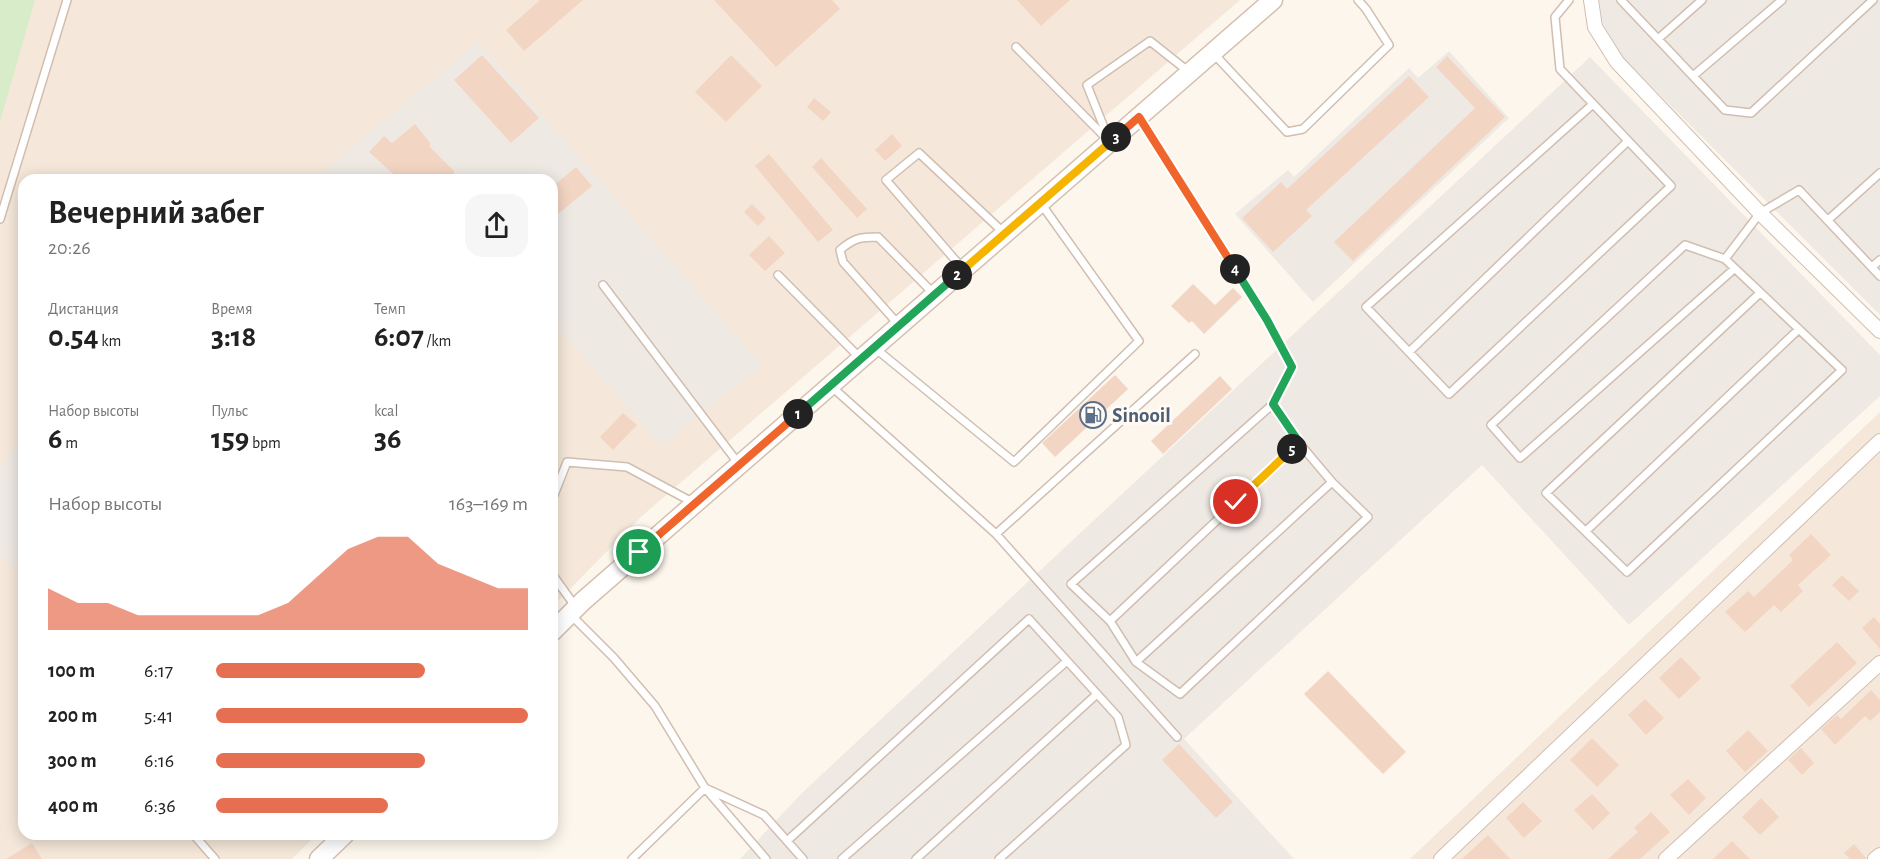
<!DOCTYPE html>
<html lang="ru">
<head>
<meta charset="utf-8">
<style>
  body { margin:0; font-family:"Alegreya Sans",sans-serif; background:#f6f6f6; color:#222; height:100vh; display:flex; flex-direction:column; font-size:22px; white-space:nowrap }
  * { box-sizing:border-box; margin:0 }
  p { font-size:20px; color:#767676 }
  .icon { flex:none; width:33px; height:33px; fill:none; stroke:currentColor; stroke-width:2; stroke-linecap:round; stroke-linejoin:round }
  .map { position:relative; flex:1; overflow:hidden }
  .panel { position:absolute; left:18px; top:174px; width:540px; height:666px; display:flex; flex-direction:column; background:#fff; border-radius:18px; box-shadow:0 3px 15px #0003 }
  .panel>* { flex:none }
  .pin { position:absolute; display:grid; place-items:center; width:51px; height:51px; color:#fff; margin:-26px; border:3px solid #fff; border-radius:50%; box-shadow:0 2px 6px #0007 }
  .km { position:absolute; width:30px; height:30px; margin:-15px; border-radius:50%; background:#222; color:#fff; font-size:16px; line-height:30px; text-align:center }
  .round { display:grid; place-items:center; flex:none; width:63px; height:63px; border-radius:18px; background:#f6f6f6 }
  .head { display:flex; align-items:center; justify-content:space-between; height:102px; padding:0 30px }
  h1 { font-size:33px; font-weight:700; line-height:45px }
  .stats { display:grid; grid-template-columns:repeat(3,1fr); gap:9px; height:102px; padding:6px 30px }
  .stats div { display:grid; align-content:center }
  .stats b { font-size:30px; font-weight:700 }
  .stats small { font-size:16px; font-weight:400 }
  .stats p { font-size:16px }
  .chart { height:168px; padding:12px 30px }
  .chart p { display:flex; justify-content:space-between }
  .chart svg { width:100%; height:108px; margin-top:6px; fill:#e76f51; opacity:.7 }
  ul { padding:0 30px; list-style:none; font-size:20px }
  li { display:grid; grid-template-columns:96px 72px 1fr; align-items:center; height:45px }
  li i { height:15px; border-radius:8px; background:#e76f51 }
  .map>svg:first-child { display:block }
  .residential { fill:#f5e8da }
  .industrial { fill:#efe9e4 }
  .green { fill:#d8ecc9 }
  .building { fill:#f3d5c3 }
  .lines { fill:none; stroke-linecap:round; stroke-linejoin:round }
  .service-casing { stroke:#d1beb0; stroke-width:10 }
  .minor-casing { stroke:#d1beb0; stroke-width:16 }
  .secondary-casing { stroke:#d6c0b0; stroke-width:21 }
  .service { stroke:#fff; stroke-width:7 }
  .minor { stroke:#fff; stroke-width:14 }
  .secondary { stroke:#fff; stroke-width:18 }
  .split-1-casing { stroke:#fff; stroke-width:12 }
  .split-2-casing { stroke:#fff; stroke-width:12 }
  .split-3-casing { stroke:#fff; stroke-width:12 }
  .split-4-casing { stroke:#fff; stroke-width:12 }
  .split-5-casing { stroke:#fff; stroke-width:12 }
  .split-6-casing { stroke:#fff; stroke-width:12 }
  .split-1 { stroke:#f0652b; stroke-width:8 }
  .split-2 { stroke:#22a559; stroke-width:8 }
  .split-3 { stroke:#f5b400; stroke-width:8 }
  .split-4 { stroke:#f0652b; stroke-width:8 }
  .split-5 { stroke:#22a559; stroke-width:8 }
  .split-6 { stroke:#f5b400; stroke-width:8 }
  .labels { text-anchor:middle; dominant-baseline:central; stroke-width:6; stroke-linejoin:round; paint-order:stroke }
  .service-label { font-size:21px; font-weight:bold; fill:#4e5e75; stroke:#fffaf3; text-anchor:start }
</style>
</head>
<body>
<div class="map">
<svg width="1880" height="859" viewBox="0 0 1880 859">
  <rect width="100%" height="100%" fill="#fdf6ec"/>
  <path class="residential" d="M0 0H1240L642 516 552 607V180H24V834H317L292 859H0Z
    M1880 412V859H1410Z"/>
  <path class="industrial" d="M1599 0H1880V315L1622 57 1603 24Z
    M478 42 762 365 661 446 552 321V180H313Z
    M1449 51 1509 118 1313 302 1235 214 1288 170 1294 177 1409 68 1418 78Z
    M1590 57 1880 355V396L1629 625 1482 465 1184 739 1294 859H740L802 793Z
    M24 440V572L0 556V466Z"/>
  <path class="green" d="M0 0H35L0 122Z"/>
  <path class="building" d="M540 0H583L524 51 506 30Z
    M714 0H832L840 9 776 67Z
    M1017 0H1070L1041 26Z
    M482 55 539 118 511 143 454 80Z
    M731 55 762 86 726 122 695 92Z
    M1447 56 1505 117 1353 261 1334 242 1475 108 1436 67Z
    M1409 76 1429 97 1306 210 1312 216 1273 252 1242 218 1281 182 1287 189Z
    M814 98 831 112 823 121 807 107Z
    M415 124 431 144 429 146 455 172 447 180H400L369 152 384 136 392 143Z
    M892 134 902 146 885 161 875 150Z
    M769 154 833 230 818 242 755 166Z
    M821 158 867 209 857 218 812 167Z
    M576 167 592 186 558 214 552 206V187Z
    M752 204 766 218 758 226 744 212Z
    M769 236 785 253 765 271 749 255Z
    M1193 284 1215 305 1233 288 1242 297 1204 334 1192 321 1189 323 1171 306Z
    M1115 375 1128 389 1055 457 1042 443Z
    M1220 376 1232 389 1163 454 1151 441Z
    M623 413 637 425 613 450 600 437Z
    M1811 534 1831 555 1798 585 1803 591 1781 612 1774 605 1745 632 1725 612 1748 591 1754 597 1793 560 1789 555Z
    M1842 575 1859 591 1849 601 1832 585Z
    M1874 617 1880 624V649L1862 628Z
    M1837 642 1857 663 1809 707 1790 686Z
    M1681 657 1701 678 1679 699 1659 678Z
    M1328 671 1406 752 1383 774 1304 694Z
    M1871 690 1880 700V712L1870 721 1865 716 1835 745 1821 729 1837 715 1841 719Z
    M1645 699 1664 718 1646 735 1628 715Z
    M1748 730 1768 751 1745 772 1726 751Z
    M1592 738 1619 765 1597 787 1570 760Z
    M1179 744 1233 802 1216 818 1162 760Z
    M1801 748 1814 763 1802 775 1788 760Z
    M1688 779 1706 798 1689 815 1670 795Z
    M1592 794 1610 813 1593 830 1574 810Z
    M1761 798 1779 817 1760 835 1742 817Z
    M1523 802 1542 821 1524 838 1506 818Z
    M1651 812 1670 832 1640 859H1608L1638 832 1634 828Z
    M1488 835 1510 859H1462Z
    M1732 841 1750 859H1713Z
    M32 843 42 859H6Z
    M1854 844 1866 858V859H1850L1844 853Z"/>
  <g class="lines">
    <defs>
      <path id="service" d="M1569 0 1555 17 1560 69 1671 186 1449 394 1366 307 1593 104
        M1621 0 1725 110 1751 113 1873 0
        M1658 39 1702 0
        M1016 47 1106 138
        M1214 54 1287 132 1303 129 1389 45 1366 9 1358 0
        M1693 76 1782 0
        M1140 118 1267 320 1292 367 1273 404
        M1109 140 1087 85 1150 41 1189 72
        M0 219 67 0
        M1828 220 1880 173
        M1725 259 1842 370 1627 572 1546 493 1760 293
        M1872 267 1880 260
        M963 269 886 180 919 153 1003 232
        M1734 269 1520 458 1491 425 1685 245 1725 259 1760 213 1799 190 1880 276
        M778 275 859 357
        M603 285 738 463
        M898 324 843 262 840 250C854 238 860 237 878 237L933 293
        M876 349 1014 462 1139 341 1042 205
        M1409 352 1628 141
        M832 387 996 534 1195 354
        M552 500 567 462 627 467 694 503
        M1586 531 1799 329
        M996 534 1177 737
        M552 574 575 606
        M570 614 614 658 655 706 705 788 764 815 803 859
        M1110 621 1071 584 1273 404 1299 443
        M1136 662 1110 621 1299 443 1332 482 1368 517 1180 694 1136 662 1332 482
        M193 834 215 859
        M787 841 1029 619 1118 717 1126 745 999 859
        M632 859 705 788 766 859
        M842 859 1067 661
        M916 859 1097 694"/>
      <path id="minor" d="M1591 0 1595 27 1617 62 1760 213 1880 331
        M1441 859 1880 441
        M1666 859 1880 663
        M1875 859 1880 855"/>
      <path id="secondary" d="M552 632 583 601 1273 0
        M319 859 345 834"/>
    </defs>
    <use href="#service" class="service-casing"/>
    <use href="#minor" class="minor-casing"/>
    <use href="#secondary" class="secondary-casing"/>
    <use href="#service" class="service"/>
    <use href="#minor" class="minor"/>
    <use href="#secondary" class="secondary"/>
  </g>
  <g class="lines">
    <defs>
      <path id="split-1" d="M639 552 798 414"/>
      <path id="split-2" d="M798 414 957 275"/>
      <path id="split-3" d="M957 275 1116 137"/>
      <path id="split-4" d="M1116 137 1139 117 1235 269"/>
      <path id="split-5" d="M1235 269 1267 320 1292 367 1273 404 1299 442 1292 449"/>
      <path id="split-6" d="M1236 502 1292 449"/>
    </defs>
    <use href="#split-1" class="split-1-casing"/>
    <use href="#split-2" class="split-2-casing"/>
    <use href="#split-3" class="split-3-casing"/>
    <use href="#split-4" class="split-4-casing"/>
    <use href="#split-5" class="split-5-casing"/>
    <use href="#split-6" class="split-6-casing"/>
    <use href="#split-1" class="split-1"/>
    <use href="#split-2" class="split-2"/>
    <use href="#split-3" class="split-3"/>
    <use href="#split-4" class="split-4"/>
    <use href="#split-5" class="split-5"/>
    <use href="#split-6" class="split-6"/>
  </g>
  <defs>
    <symbol id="fuel-ring" viewBox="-11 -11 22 22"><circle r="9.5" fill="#fffaf3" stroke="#5c6f8a" stroke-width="1.5"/><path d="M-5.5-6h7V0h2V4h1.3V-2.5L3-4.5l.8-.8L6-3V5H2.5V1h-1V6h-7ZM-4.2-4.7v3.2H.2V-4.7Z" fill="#5c6f8a"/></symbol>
  </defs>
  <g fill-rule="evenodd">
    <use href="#fuel-ring" x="1078" y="400" width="30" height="30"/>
  </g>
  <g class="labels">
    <g class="service-label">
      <text x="1112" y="415">Sinooil</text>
    </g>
  </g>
</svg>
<div class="pin" style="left:639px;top:552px;background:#1e9e55"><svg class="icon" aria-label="arrive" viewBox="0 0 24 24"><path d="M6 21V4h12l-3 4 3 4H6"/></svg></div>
<div class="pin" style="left:1236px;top:502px;background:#d93025"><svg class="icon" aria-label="check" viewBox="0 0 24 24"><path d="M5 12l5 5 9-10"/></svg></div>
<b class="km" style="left:798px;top:414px">1</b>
<b class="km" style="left:957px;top:275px">2</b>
<b class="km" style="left:1116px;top:137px">3</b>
<b class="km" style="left:1235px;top:269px">4</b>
<b class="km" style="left:1292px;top:449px">5</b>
<section class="panel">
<div class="head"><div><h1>Вечерний забег</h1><p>20:26</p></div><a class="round"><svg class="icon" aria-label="share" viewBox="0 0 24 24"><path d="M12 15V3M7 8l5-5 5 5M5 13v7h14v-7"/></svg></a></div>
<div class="stats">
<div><p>Дистанция</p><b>0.54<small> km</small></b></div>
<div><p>Время</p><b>3:18</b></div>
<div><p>Темп</p><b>6:07<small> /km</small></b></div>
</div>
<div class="stats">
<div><p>Набор высоты</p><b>6<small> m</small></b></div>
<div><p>Пульс</p><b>159<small> bpm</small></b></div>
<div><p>kcal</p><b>36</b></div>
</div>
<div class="chart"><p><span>Набор высоты</span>163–169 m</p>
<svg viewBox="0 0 160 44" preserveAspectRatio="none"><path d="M0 44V27L10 33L20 33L30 38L40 38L50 38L60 38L70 38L80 33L90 22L100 11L110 6L120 6L130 17L140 22L150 27L160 27V44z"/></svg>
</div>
<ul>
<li><b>100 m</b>6:17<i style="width:67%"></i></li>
<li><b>200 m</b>5:41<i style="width:100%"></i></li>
<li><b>300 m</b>6:16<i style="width:67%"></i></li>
<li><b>400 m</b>6:36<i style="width:55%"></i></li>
</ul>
</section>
</div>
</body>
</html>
